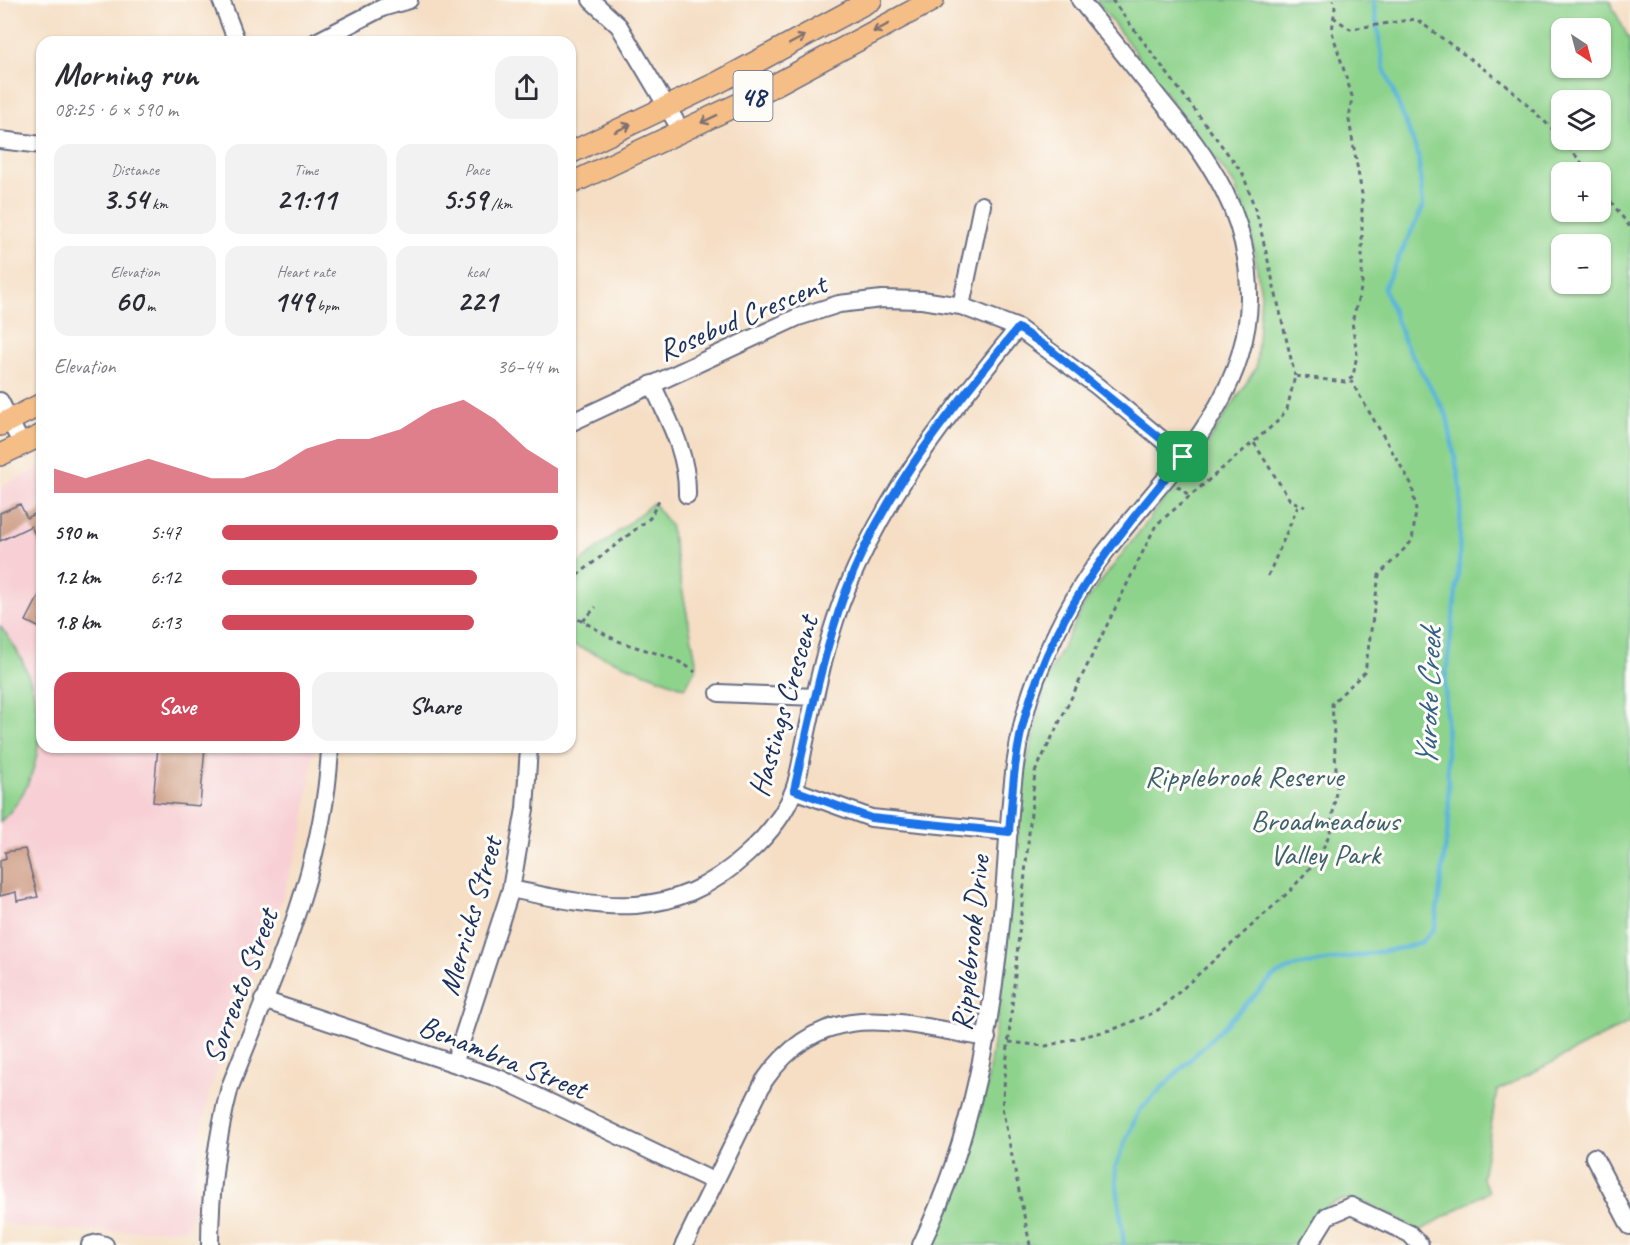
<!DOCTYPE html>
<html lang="en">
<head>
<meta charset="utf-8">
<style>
  body { margin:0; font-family:Caveat,sans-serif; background:#f2f2f3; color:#2b2b33; height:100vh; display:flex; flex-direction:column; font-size:22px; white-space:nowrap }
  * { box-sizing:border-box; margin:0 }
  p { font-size:20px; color:#7c7c81 }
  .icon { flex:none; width:33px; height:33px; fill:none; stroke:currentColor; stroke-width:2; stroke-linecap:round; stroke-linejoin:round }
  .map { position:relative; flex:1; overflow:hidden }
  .side { position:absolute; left:36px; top:36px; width:540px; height:717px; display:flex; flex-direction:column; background:#fff; border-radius:18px; box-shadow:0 2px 4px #0004 }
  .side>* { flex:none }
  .needle { width:39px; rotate:144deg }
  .tools { position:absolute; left:1551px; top:18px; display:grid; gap:12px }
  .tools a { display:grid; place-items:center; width:60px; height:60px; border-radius:12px; background:#fff; box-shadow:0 2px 4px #0004; font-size:30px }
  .pin { position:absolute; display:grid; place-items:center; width:51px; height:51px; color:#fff; margin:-26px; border-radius:12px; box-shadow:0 3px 9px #0006 }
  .round { display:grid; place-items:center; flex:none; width:63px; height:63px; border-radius:18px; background:#f2f2f3 }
  .headline { display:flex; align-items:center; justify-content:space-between; height:102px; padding:0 18px }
  h1 { font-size:33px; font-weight:800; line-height:45px }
  .figures { display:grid; grid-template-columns:repeat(3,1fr); gap:9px; height:102px; padding:6px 18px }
  .figures div { display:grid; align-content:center; border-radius:15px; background:#f2f2f3; text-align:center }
  .figures b { font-size:30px; font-weight:800 }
  .figures small { font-size:16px; font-weight:400 }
  .figures p { font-size:16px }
  .chart { height:168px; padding:12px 18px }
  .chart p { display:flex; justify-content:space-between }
  .chart svg { width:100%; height:108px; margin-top:6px; fill:#d1495b; opacity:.7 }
  .cta { display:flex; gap:12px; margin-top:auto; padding:12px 18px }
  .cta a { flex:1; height:69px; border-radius:18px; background:#d1495b; color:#fff; font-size:24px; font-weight:800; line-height:69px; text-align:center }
  .cta a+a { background:#f2f2f3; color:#2b2b33 }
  ul { padding:0 18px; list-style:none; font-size:20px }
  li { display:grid; grid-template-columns:96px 72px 1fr; align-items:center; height:45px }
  li i { height:15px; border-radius:8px; background:#d1495b }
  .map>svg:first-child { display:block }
  .built { fill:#f7cfd4 }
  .green { fill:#8ed38c; stroke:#548175; stroke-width:1.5; fill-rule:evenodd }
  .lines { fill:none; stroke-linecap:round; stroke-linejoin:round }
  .stream { stroke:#5cb6da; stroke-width:4.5 }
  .building { fill:#cc9980 }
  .minor-casing { stroke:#676c82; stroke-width:20 }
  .major-casing { stroke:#676c82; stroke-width:24 }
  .path { stroke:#676c82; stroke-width:3; stroke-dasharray:4.5 4.5; stroke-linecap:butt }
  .minor { stroke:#fff; stroke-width:16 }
  .major { stroke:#f6be87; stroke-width:21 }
  .oneway { stroke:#7e6f70 }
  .route-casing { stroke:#fff; stroke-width:12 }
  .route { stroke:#1a73e8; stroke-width:8 }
  .labels { text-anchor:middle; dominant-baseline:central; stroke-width:6; stroke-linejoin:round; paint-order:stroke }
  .shield { fill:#fdfcf7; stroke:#5f6c8c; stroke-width:1.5 }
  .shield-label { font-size:28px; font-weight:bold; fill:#1b2f5e }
  .street-label { font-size:30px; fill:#1b2f5e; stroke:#fdfcf7 }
  .park-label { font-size:30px; fill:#3e606c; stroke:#fdfcf7 }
  .water-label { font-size:32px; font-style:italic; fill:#325e89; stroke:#fdfcf7 }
</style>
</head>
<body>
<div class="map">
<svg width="1630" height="1245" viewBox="0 0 1630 1245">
  <rect width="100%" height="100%" fill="#fdfcf7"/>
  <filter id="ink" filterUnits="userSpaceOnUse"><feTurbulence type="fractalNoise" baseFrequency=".0167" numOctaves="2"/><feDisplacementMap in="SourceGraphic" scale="12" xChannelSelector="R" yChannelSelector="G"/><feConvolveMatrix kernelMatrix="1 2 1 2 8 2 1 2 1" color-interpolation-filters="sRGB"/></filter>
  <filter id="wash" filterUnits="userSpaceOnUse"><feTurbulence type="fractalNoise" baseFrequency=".008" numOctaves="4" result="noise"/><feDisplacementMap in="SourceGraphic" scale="24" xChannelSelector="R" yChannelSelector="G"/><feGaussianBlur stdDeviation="1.35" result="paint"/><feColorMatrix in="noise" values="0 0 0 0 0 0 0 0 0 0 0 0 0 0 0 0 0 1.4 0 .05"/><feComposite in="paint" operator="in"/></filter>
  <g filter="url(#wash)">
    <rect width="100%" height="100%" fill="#f5dec4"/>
    <path class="built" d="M42 467V747H314L303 831 271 935 251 980 240 983 231 1009 237 1017 209 1092 201 1134 190 1225 184 1229 114 1231 28 1228 0 1222V487Z"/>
    <path class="green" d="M1096 0H1609L1630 41V1022L1497 1091 1482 1178 1489 1191 1420 1231C1363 1201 1336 1173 1298 1245H929L959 1174 986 1089 1001 991 1025 770 1048 675 1087 600 1209 441 1256 368 1261 295 1250 226 1234 184ZM1562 28H1600V68H1562ZM1562 100H1600V140H1562ZM1562 172H1600V212H1562ZM1562 244H1600V284H1562Z
      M653 503 670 525 697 666 685 688 570 644V571Z
      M0 626C46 682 57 770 0 822Z"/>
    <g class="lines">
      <path class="stream" d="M1124 1245 1115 1168 1138 1112 1274 976 1296 966 1403 948 1422 942 1435 927 1449 819 1445 683 1459 567 1461 491 1447 416 1405 343 1384 288 1423 207 1418 154 1384 68 1373 0"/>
    </g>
    <g id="blocks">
      <path class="building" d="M20 504 27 518 42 510V550L31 526 0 541V513Z
        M42 590V629L26 621Z
        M158 747H205L200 806 153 802Z
        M25 849 38 897 17 901 16 892 0 896V860L6 858 5 852Z"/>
    </g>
  </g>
  <g filter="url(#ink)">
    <use href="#blocks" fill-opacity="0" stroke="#676c82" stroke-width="1.5"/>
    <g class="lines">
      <defs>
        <path id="minor" d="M221 0 237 42
          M591 0 619 26 682 132
          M316 42 382 8 409 0
          M0 140 42 145
          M961 306 982 205
          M652 384C669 421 688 454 687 495
          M0 401 22 445
          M570 423 798 317 839 304 882 299 922 300 961 306 1018 328 1097 386 1183 457
          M719 693 815 697
          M794 790 871 818 1009 832
          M511 889C601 908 671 924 746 855 765 838 785 815 794 790 800 773 802 754 806 737 817 687 827 636 847 588 889 488 950 412 1018 328
          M263 1000 501 1079 715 1182
          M455 1061 511 889 525 809 529 747
          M1594 1157 1630 1226
          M90 1245 98 1243 105 1245
          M210 1245C210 1191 216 1140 230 1087 273 976 325 868 330 747
          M684 1245 764 1081C824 994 900 1024 987 1038
          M921 1245C973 1137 992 1023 1003 904 1010 830 1009 750 1036 679 1052 639 1071 599 1097 563 1157 481 1247 409 1249 299 1250 213 1210 160 1158 97 1132 64 1106 32 1080 0
          M1309 1245 1327 1216 1351 1206 1410 1234 1420 1245"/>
        <path id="major" d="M570 153 719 82 871 0
          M570 184 743 102 933 0
          M0 425 42 404
          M0 455 42 435"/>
      </defs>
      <use href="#minor" class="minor-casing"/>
      <use href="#major" class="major-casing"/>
      <path class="path" d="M1112 0 1243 174 1258 218 1295 376
        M1333 17 1350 29 1416 19 1507 86 1562 138
        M1563 140 1589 172
        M1600 187 1630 227
        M1254 443 1290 500 1305 507
        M1177 486 1190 496
        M1268 576 1298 506
        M570 581 650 518 659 500
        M570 616C587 622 601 633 616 640 642 651 673 654 695 672
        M583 621 596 607
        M1009 1042 1046 1046 1114 1029 1158 1011 1291 890 1319 857 1330 833 1337 785 1332 703 1365 672 1379 575 1412 541 1416 511 1412 485 1351 381
        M1030 1245 1002 1107 1035 772 1156 525 1278 421 1287 409 1295 376 1345 382 1353 377 1357 354 1352 322 1362 285V194L1349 120 1352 96 1332 32 1335 7 1333 0"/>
      <use href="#minor" class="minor"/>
      <use href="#major" class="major"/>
    </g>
    <defs><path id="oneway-shaft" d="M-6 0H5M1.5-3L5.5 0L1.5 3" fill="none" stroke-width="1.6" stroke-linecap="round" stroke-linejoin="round" transform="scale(1.5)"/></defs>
    <g class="oneway">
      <use href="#oneway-shaft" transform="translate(881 28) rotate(152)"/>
      <use href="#oneway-shaft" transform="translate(797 40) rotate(-28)"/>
      <use href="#oneway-shaft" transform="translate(709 119) rotate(154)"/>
      <use href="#oneway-shaft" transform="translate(623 128) rotate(-26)"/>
    </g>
  </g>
  <g class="lines" filter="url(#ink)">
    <defs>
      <path id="route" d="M1018 328 1051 350 1183 457C1113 541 1048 619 1022 728 1014 762 1012 797 1009 832L871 818 794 790C809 724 822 657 845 593 882 493 951 409 1018 328Z"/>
    </defs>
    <use href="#route" class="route-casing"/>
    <use href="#route" class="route"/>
  </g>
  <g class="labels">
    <rect class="shield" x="733.5" y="71" width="39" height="50" rx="4.5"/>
    <g class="shield-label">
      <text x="753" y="96">48</text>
    </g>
    <g class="street-label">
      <text transform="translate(742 317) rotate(-23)">Rosebud Crescent</text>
      <text transform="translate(783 706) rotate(-74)">Hastings Crescent</text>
      <text transform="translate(470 916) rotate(-74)">Merricks Street</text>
      <text transform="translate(970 943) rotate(-84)">Ripplebrook Drive</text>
      <text transform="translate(240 986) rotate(-69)">Sorrento Street</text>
      <text transform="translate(503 1057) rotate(22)">Benambra Street</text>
    </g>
    <g class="park-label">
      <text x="1244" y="776">Ripplebrook Reserve</text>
      <text x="1325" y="820">Broadmeadows<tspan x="1325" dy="34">Valley Park</tspan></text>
    </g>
    <g class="water-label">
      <text transform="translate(1428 698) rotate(-88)">Yuroke Creek</text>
    </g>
  </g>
</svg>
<div class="tools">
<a><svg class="needle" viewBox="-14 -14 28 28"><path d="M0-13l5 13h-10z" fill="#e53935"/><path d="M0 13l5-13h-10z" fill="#7c7c81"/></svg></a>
<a><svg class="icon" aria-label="layers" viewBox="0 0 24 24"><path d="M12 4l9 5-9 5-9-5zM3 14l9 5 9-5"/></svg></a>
<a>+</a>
<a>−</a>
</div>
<div class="pin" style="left:1183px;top:457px;background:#1e9e55"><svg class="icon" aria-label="arrive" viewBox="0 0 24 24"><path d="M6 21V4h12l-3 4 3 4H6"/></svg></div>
<section class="side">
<div class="headline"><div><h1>Morning run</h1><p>08:25 · 6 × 590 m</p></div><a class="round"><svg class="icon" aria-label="share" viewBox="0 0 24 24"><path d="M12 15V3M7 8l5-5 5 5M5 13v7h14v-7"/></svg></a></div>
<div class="figures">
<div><p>Distance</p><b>3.54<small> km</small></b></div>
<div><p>Time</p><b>21:11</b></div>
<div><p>Pace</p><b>5:59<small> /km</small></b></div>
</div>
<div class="figures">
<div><p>Elevation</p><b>60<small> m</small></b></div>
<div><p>Heart rate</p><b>149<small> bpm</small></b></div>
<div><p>kcal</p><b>221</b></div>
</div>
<div class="chart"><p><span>Elevation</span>36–44 m</p>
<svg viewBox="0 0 160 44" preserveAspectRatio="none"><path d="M0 44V34L10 38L20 34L30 30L40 34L50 38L60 38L70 34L80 26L90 22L100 22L110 18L120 10L130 6L140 14L150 26L160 34V44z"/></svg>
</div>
<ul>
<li><b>590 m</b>5:47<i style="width:100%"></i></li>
<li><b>1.2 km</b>6:12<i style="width:76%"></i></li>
<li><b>1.8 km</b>6:13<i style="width:75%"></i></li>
</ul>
<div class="cta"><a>Save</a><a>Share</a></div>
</section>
</div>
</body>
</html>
